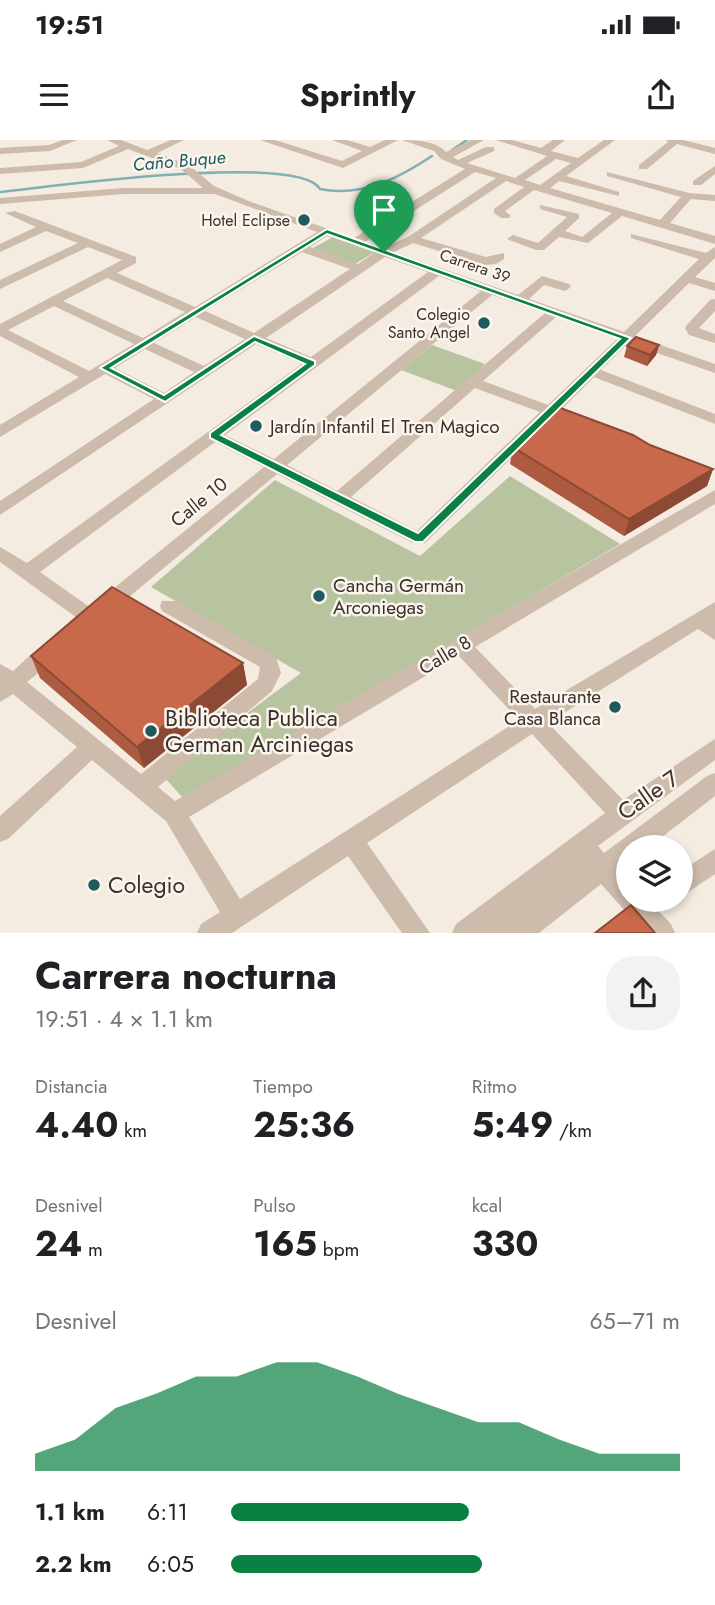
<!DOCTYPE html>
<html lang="es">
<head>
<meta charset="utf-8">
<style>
  body { margin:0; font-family:Jost,sans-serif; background:#f2f2f2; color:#202124; height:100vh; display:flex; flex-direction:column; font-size:26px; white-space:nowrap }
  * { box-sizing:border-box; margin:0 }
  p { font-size:23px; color:#757577 }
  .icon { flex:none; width:38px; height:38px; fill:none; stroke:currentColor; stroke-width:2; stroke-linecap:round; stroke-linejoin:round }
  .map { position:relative; height:793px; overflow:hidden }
  .side { display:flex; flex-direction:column; background:#fff; flex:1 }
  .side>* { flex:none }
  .fabs { position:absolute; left:616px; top:695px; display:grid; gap:14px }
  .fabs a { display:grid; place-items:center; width:77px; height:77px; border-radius:50%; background:#fff; box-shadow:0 4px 10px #0003; font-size:35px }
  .pin { position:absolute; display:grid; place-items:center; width:60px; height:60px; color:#fff; margin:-72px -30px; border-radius:50% 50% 50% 0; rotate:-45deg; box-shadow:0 0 7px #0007 }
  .pin .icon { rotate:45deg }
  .round { display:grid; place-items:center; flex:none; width:74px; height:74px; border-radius:28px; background:#f2f2f2 }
  .overview { display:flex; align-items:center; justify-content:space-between; height:119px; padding:0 35px }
  h1 { font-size:38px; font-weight:700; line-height:52px }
  .figures { display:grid; grid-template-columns:repeat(3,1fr); gap:10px; height:119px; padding:7px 35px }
  .figures div { display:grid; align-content:center }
  .figures b { font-size:35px; font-weight:700 }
  .figures small { font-size:19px; font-weight:400 }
  .figures p { font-size:19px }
  .chart { height:196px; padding:14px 35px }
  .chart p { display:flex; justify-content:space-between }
  .chart svg { width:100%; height:126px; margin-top:7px; fill:#0b8043; opacity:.7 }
  ul { padding:0 35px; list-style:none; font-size:23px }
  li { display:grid; grid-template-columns:112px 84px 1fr; align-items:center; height:52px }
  li i { height:18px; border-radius:9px; background:#0b8043 }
  .status { display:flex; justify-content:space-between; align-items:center; height:49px; padding:0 35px; background:#fff; direction:ltr }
  .status svg { height:19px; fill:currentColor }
  header { display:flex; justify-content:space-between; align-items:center; height:91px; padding:0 35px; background:#fff; font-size:32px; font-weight:700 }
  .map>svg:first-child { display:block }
  .green { fill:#b8c4a0 }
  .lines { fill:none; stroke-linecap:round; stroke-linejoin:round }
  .stream { stroke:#7fb0b2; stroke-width:2.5 }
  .minor { fill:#cdbbac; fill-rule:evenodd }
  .wall { fill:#ac5a40 }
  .shaded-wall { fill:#8c4a34 }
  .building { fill:#c8694b; stroke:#8c4a34; stroke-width:2 }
  .route { fill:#0b8043; stroke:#fff; stroke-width:2; fill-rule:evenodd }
  .poi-dot { fill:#1f5a5e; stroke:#fbf5ee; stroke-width:2.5 }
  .labels { text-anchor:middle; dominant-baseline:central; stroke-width:5; stroke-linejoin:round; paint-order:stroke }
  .far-poi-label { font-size:16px; fill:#3b302b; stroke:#fbf5ee; text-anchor:end }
  .far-street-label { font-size:16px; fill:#3b302b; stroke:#fbf5ee }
  .far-water-label { font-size:18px; font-style:italic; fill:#1f5a5e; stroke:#fbf5ee }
  .poi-label { font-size:19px; fill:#3b302b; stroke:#fbf5ee; text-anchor:start }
  .street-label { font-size:19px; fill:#3b302b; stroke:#fbf5ee }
  .near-poi-label { font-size:23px; fill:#3b302b; stroke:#fbf5ee; text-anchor:start }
  .near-street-label { font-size:23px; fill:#3b302b; stroke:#fbf5ee }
</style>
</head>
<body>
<div class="status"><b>19:51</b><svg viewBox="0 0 49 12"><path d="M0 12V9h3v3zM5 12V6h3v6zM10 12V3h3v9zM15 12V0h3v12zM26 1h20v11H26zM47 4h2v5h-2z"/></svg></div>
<header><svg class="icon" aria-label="menu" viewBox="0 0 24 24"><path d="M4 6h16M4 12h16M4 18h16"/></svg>Sprintly<svg class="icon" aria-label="share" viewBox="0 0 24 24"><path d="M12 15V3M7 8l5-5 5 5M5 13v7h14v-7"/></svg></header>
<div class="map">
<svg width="715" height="793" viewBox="0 0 715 793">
  <rect width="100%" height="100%" fill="#f4ebe1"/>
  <path class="green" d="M333 97 375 112 355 124 313 108Z
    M432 205 485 224 457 251 401 230Z
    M510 336 620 404 184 659 163 636 301 533 151 447 275 340 420 416Z"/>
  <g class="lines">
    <path class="stream" d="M452 10 467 0
      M0 52C48 47 299 12 320 49 363 57 397 39 432 16"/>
    <path class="minor" d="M63 0H77L50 11 0 14V8L49 5Z
      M107 0H121L147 10 171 0H184L157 13 189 25 214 46 251 62 354 98 465 29 441 19 434 11 402 0C417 0 436 1 446 12L471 0H484L453 17 458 20 486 7H494V11L467 23 515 38 547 16 496 0H512L541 8 553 0H565L551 11 578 18 604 0H615L566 36 619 52V56L559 41 550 48 660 80 681 57 607 36V32L689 53 715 55V61L691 59 670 83 715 96V104L622 76 588 103 559 97 544 110H536L507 99 513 95 538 103 567 77 540 69V65L579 74V78L565 91 582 97 612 73 534 50 505 71 511 76 509 78H501L494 73V69L524 47 506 41 421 98 486 117 504 113V119L496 124 485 125 413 103 394 112 518 155 542 136 569 144 571 147 565 151 544 145 529 159 624 192 699 119 631 98V94L706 113 715 107V118L695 137 715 143V151L689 143 635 196 715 224V233L628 203 601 230 715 274V284L594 237 561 270 566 274 563 277H553L425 403H413L277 334 112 471H98L96 466 98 461 264 327 215 302 40 432 98 473 101 478 98 483H84L0 422V407L27 423 302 224 256 204 0 375V361L154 259 105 234 0 297V285L79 237 0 196V184L122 120 88 107 0 149V140L78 103 46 91 0 112V104L36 87 5 73 15 71 136 117V123L117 133 195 167 317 92 215 54H123L0 64V58L123 48H203L181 29 128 9 83 28 0 34V28L81 22 119 6ZM556 19 571 23 540 45 525 40ZM475 32 496 38 408 97 383 108 365 102ZM327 96 374 113 358 124 310 107ZM302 112 350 129 254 193 205 171ZM385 117 428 132 311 217 266 198ZM439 136 481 151 274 319 225 295ZM107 138 185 172 143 198 63 161ZM492 155 545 173 337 351 287 325ZM54 166 134 204 89 231 8 190ZM196 177 245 199 204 226 154 203ZM556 177 617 199 548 265 483 241ZM145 209 194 232 164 253 115 228ZM475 248 540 272 417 391 351 357Z
      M260 0H275L342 21 362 11 332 0H347L370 7 385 0H398L343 28Z
      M666 0H683L715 8V14L677 4 647 29H639V25L668 2Z
      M715 26V34L701 45H693V41Z
      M715 159V171L699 188 715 194V203L689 195 685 188 687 185 710 160Z
      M715 350V364L475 507 535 569 715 462V500L698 489 548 583 623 660 715 599V620L598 706 604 713 707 636 715 633V656L649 707H628V723L620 730 628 738V760H648L671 784 675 793H645L601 744 539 793H452L456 784 605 673 532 594 367 703 430 793H402L348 716 232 793H197L201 784 220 772 166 681 92 620 8 699 0 702V676L77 607 13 554 0 562V524L13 531C25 521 42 500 58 505L61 511 58 517 27 542 141 634 258 539 260 527 162 471 160 466 162 461H176L276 517 281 533 272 551 158 647 175 661ZM459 516 519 580 240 759 189 677Z
      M715 709V734L681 757V731Z"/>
  </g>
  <path class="wall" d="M659 205 656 215 647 226 624 217 627 206Z
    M650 305 713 329 707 346 624 396 510 324 513 307Z
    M31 516 243 523 247 545 144 628 40 538Z"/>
  <path class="shaded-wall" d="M659 205 656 215 647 226 650 215Z
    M713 329 707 346 624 396 629 379Z
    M243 523 247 545 144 628 137 607Z"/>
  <path class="building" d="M636 197 659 205 650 215 627 206Z
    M555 266 633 295 650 305 713 329 629 379 513 307Z
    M112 447 243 523 137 607 31 516Z
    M631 765 655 793H595Z"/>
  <path class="route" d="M327 89 631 198 423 402H415L210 298V293L305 224 255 202 165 262 100 228ZM327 94 620 199 418 393 221 295 315 225V221L254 196 164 255 111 228Z"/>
  <g class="poi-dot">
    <circle cx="304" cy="80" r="7"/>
    <circle cx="484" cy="183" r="7"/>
    <circle cx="256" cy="286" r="7"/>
    <circle cx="319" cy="456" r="7"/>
    <circle cx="615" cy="567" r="7"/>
    <circle cx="151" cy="591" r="7"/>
    <circle cx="94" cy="745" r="7"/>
  </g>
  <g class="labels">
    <g class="far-poi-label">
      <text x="290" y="80">Hotel Eclipse</text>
      <text x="470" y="174">Colegio<tspan x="470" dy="18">Santo Angel</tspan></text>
    </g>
    <g class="far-street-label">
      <text transform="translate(475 126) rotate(19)">Carrera 39</text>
    </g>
    <g class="far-water-label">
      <text transform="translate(179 21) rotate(-5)">Caño Buque</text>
    </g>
    <g class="poi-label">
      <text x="270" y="286">Jardín Infantil El Tren Magico</text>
      <text x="333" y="445">Cancha Germán<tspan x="333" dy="22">Arconiegas</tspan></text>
      <text x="601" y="556" text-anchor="end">Restaurante<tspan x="601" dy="22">Casa Blanca</tspan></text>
    </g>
    <g class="street-label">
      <text transform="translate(199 362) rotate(-39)">Calle 10</text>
      <text transform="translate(445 515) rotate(-31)">Calle 8</text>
    </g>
    <g class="near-poi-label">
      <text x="165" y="578">Biblioteca Publica<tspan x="165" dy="26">German Arciniegas</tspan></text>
      <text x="108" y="745">Colegio</text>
    </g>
    <g class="near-street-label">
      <text transform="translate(648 655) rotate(-35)">Calle 7</text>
    </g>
  </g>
</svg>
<div class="fabs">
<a><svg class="icon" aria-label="layers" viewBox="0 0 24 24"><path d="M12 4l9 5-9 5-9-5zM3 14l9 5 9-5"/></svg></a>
</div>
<div class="pin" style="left:384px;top:112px;background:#1e9e55"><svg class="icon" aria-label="arrive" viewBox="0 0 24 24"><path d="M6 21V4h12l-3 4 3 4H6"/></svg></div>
</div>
<section class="side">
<div class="overview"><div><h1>Carrera nocturna</h1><p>19:51 · 4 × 1.1 km</p></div><a class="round"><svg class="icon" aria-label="share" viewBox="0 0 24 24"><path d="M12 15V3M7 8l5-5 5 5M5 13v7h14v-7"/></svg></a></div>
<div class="figures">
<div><p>Distancia</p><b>4.40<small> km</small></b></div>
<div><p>Tiempo</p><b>25:36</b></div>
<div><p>Ritmo</p><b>5:49<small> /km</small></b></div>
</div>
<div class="figures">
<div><p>Desnivel</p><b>24<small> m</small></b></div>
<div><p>Pulso</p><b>165<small> bpm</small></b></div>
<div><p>kcal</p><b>330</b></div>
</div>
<div class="chart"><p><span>Desnivel</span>65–71 m</p>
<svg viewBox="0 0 160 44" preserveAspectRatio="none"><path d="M0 44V38L10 33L20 22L30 17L40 11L50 11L60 6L70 6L80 11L90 17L100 22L110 27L120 27L130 33L140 38L150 38L160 38V44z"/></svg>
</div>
<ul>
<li><b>1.1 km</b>6:11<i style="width:53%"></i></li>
<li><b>2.2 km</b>6:05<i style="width:56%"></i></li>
</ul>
</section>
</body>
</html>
